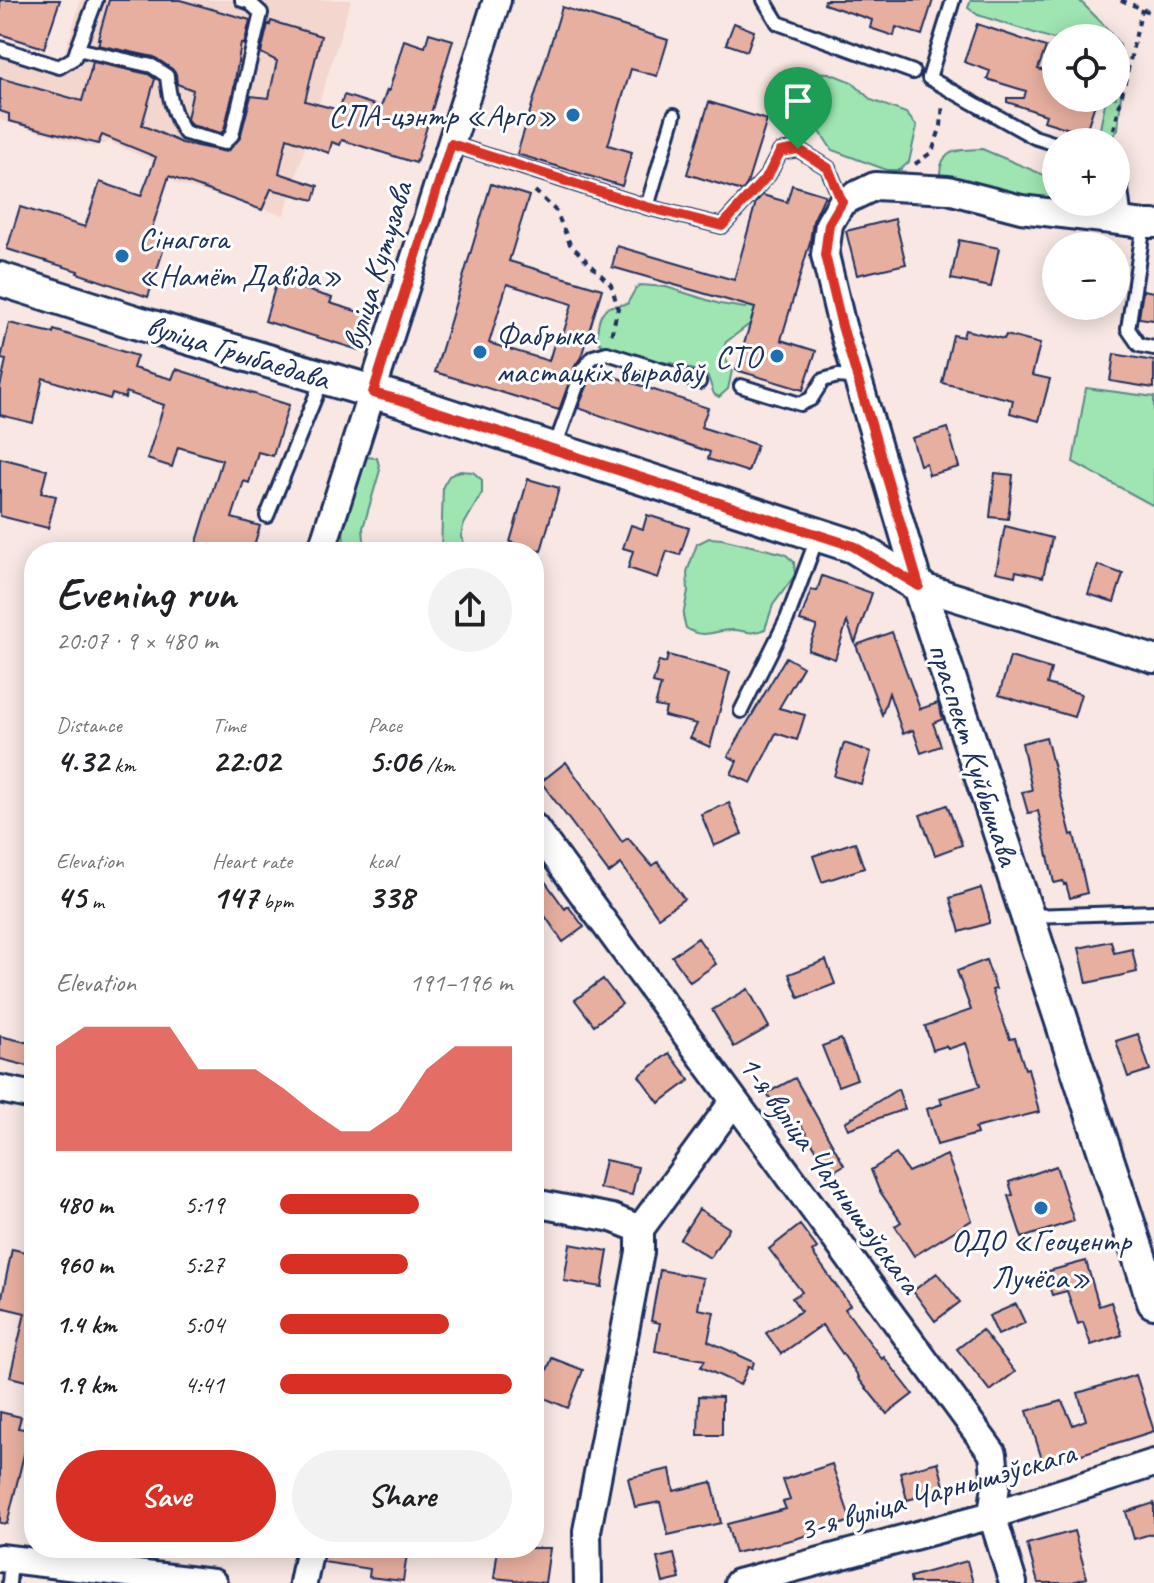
<!DOCTYPE html>
<html lang="en">
<head>
<meta charset="utf-8">
<style>
  body { margin:0; font-family:Caveat,sans-serif; background:#f2f2f2; color:#202124; height:100vh; display:flex; flex-direction:column; font-size:30px; white-space:nowrap }
  * { box-sizing:border-box; margin:0 }
  p { font-size:26px; color:#757577 }
  .icon { flex:none; width:44px; height:44px; fill:none; stroke:currentColor; stroke-width:2; stroke-linecap:round; stroke-linejoin:round }
  .map { position:relative; flex:1; overflow:hidden }
  .sheet { position:absolute; left:24px; top:542px; width:520px; height:1016px; display:flex; flex-direction:column; background:#fff; border-radius:32px; box-shadow:0 4px 20px #0003 }
  .sheet>* { flex:none }
  .fabs { position:absolute; left:1042px; top:24px; display:grid; gap:16px }
  .fabs a { display:grid; place-items:center; width:88px; height:88px; border-radius:50%; background:#fff; box-shadow:0 4px 20px #0003; font-size:40px }
  .pin { position:absolute; display:grid; place-items:center; width:68px; height:68px; color:#fff; margin:-82px -34px; border-radius:50% 50% 50% 0; rotate:-45deg; box-shadow:0 0 8px #0007 }
  .pin .icon { rotate:45deg }
  .round { display:grid; place-items:center; flex:none; width:84px; height:84px; border-radius:42px; background:#f2f2f2 }
  .headline { display:flex; align-items:center; justify-content:space-between; height:136px; padding:0 32px }
  h1 { font-size:44px; font-weight:600; line-height:60px }
  .metrics { display:grid; grid-template-columns:repeat(3,1fr); gap:12px; height:136px; padding:8px 32px }
  .metrics div { display:grid; align-content:center }
  .metrics b { font-size:34px; font-weight:600 }
  .metrics small { font-size:22px; font-weight:400 }
  .metrics p { font-size:22px }
  .chart { height:224px; padding:16px 32px }
  .chart p { display:flex; justify-content:space-between }
  .chart svg { width:100%; height:144px; margin-top:8px; fill:#d93025; opacity:.7 }
  .primary-button { display:flex; gap:16px; margin-top:auto; padding:16px 32px }
  .primary-button a { flex:1; height:92px; border-radius:48px; background:#d93025; color:#fff; font-size:32px; font-weight:600; line-height:92px; text-align:center }
  .primary-button a+a { background:#f2f2f2; color:#202124 }
  ul { padding:0 32px; list-style:none; font-size:26px }
  li { display:grid; grid-template-columns:128px 96px 1fr; align-items:center; height:60px }
  li i { height:20px; border-radius:10px; background:#d93025 }
  .map>svg:first-child { display:block }
  .built { fill:#f3d6ce }
  .green { fill:#9ee5b2; stroke:#5c8a88; stroke-width:2 }
  .building { fill:#e7afa0; stroke:#1b2f5e; stroke-width:2; fill-rule:evenodd }
  .lines { fill:none; stroke-linecap:round; stroke-linejoin:round }
  .service-casing { stroke:#1b2f5e; stroke-width:18 }
  .minor-casing { stroke:#1b2f5e; stroke-width:32 }
  .tertiary-casing { stroke:#1b2f5e; stroke-width:38 }
  .path { stroke:#1b2f5e; stroke-width:4; stroke-dasharray:6 6; stroke-linecap:butt }
  .service { stroke:#fff; stroke-width:12 }
  .minor { stroke:#fff; stroke-width:26 }
  .tertiary { stroke:#fff; stroke-width:32 }
  .route-casing { stroke:#fff; stroke-width:16 }
  .route { stroke:#d93025; stroke-width:10 }
  .poi-dot { fill:#1f6fb2; stroke:#fff; stroke-width:3 }
  .labels { text-anchor:middle; dominant-baseline:central; stroke-width:6; stroke-linejoin:round; paint-order:stroke }
  .poi-label { font-size:32px; fill:#1b2f5e; stroke:#fff; text-anchor:end }
  .street-label { font-size:32px; fill:#1b2f5e; stroke:#fff }
</style>
</head>
<body>
<div class="map">
<svg width="1154" height="1583" viewBox="0 0 1154 1583">
  <rect width="100%" height="100%" fill="#f8e7e2"/>
  <filter id="ink" filterUnits="userSpaceOnUse"><feTurbulence type="fractalNoise" baseFrequency=".0125" numOctaves="2"/><feDisplacementMap in="SourceGraphic" scale="16" xChannelSelector="R" yChannelSelector="G"/><feConvolveMatrix kernelMatrix="1 2 1 2 8 2 1 2 1" color-interpolation-filters="sRGB"/></filter>
  <g filter="url(#ink)">
    <path class="built" d="M81 0H351L284 215 177 184 155 162 109 142 93 147 0 120V44L63 58Z"/>
    <path class="green" d="M971 0H1079L1104 25 1114 38H1056V40L978 15 968 8Z
      M1116 40 1120 45 1123 70 1118 130 1110 139 1099 134 1106 98H1116Z
      M804 72 829 73 852 82 871 100 906 113 917 126 909 162 900 170H887L832 150 819 130 808 124 773 116 764 109V97L780 78Z
      M982 149 1056 180V202H1073L1066 207 940 178C939 148 958 150 982 149Z
      M784 245 751 323 726 342 724 348 726 360 732 371 728 389 719 397 714 394 708 377 703 373 675 364 616 354 605 348 597 340C597 330 598 314 607 308 611 305 621 305 627 304L636 288 641 285 666 287 720 304 745 308 750 304Z
      M1086 388 1154 397V506L1073 462Z
      M365 457 377 458 380 470 363 528 365 552H346C337 520 351 486 365 457Z
      M460 471 473 472 482 480V493L463 526 461 537 469 552H441L443 486 449 476Z
      M709 538 722 539 785 554 794 562 795 575 773 605 765 629C750 636 747 630 732 630 713 630 705 640 686 628L683 616 688 591 687 572 697 544Z"/>
    <path class="building" d="M0 0H60L44 48 0 34Z
      M109 0H180L250 20 244 45 241 43 233 93 224 130 221 133 191 125 187 119 193 90 177 84 176 74 172 69 154 57 98 45 100 39H98Z
      M825 0H933L922 35 896 27 894 36 870 28 872 20 824 4Z
      M562 7 668 40 657 76 631 69 608 145 632 152 622 186 517 154Z
      M271 21 321 36 305 101 339 110 344 95 381 107 387 90 389 91 404 40 425 47 429 33 453 40 416 163 342 140 340 145 332 142 329 153 287 138 279 173 318 186 314 200 271 189 262 210 169 176 150 234 167 239 148 297 77 273 78 271 7 249 20 207 85 227 100 182 141 196 156 157 102 135 98 144 9 121V114L0 111V78L82 101 93 62 148 74 155 79 142 125 182 143 226 152 230 149 240 138 251 96 269 98 277 61 261 53 268 24 270 25Z
      M734 23 754 31 747 51 726 44Z
      M977 24 1046 47 1038 69 1056 74V98H1097L1085 134 1044 121 1046 115 1007 102V98H1024L1026 91 987 79 990 71 964 62Z
      M709 102 767 120 747 184 742 191 687 174Z
      M491 184 529 196 509 261 602 289 581 357 575 366 559 410 435 372ZM507 284 572 304 562 338 556 337 549 361 489 343Z
      M792 185 825 195 813 221 810 242 781 340 816 351 803 390 736 370 755 308 612 267 617 246 734 280 756 202 762 195 787 202Z
      M895 219 906 264 857 275 846 231Z
      M959 240 999 248 991 287 951 279Z
      M277 281 332 298 330 303 372 316 362 351 265 321Z
      M1143 290 1154 292V320L1139 318Z
      M9 323 53 333 54 330 137 356 133 368 172 379 176 369 289 405 273 456 258 452 249 483 244 481 232 518 260 526 252 552H221L196 545 222 460 178 447 172 467 147 459 164 405 126 392 125 398 112 394 110 399 43 378 33 423 0 415V387L6 360 1 359Z
      M965 330 1004 339 1006 335 1040 344 1032 375 1050 379 1039 421 1010 413 1013 400 942 383 953 335 963 337Z
      M1114 354 1154 361V388L1110 381Z
      M594 370 708 408 701 427 757 445 748 472 708 459 710 452 578 408Z
      M948 428 959 467 929 475 926 463 920 465 912 438Z
      M0 458 47 470 41 493 56 496 48 528 0 516Z
      M995 473 1013 475 1008 519 990 517Z
      M528 479 559 488 541 551 510 542Z
      M647 515 689 528 680 555 667 551 658 578 628 568 633 551 623 548 631 525 643 529Z
      M1005 526 1052 538 1043 577 1016 571 1015 576 996 572Z
      M1098 565 1123 574 1114 602 1088 594Z
      M822 576 872 593 855 643 847 622 835 659 808 650 817 626 800 621 811 590 817 591Z
      M892 632 920 709 938 703 943 719 933 723 941 746 921 753 913 730 903 734 889 693 882 715 856 645Z
      M668 655 730 672 710 747 690 738 697 724 664 716 666 708 655 706 661 685 653 683 659 661 666 663Z
      M786 657 803 667 779 708 805 715 797 740 776 733 751 783 731 774 737 761 728 756Z
      M1010 657 1051 669 1047 684 1081 694 1074 717 999 695Z
      M1046 737 1071 835 1074 834 1087 893 1070 898 1066 884 1064 885 1063 881 1054 883 1038 811 1028 813 1022 792 1032 790 1022 743Z
      M844 743 871 752 861 784 834 776Z
      M566 762 622 842 628 838 652 866 658 862 684 899 658 917 621 864 609 873 541 782Z
      M729 803 742 834 714 846 701 814Z
      M947 805 962 845 935 855 920 815Z
      M855 842 864 868 822 882 813 856Z
      M534 866 565 909 568 906 584 927 563 942 534 900Z
      M981 888 989 915V923L960 932 950 898Z
      M698 938 716 964 690 982 672 956Z
      M1111 941 1114 953 1132 949 1137 972 1087 983 1079 948Z
      M826 960 835 984 799 998 789 974Z
      M986 960 996 989 992 990 1010 1039 1015 1038 1025 1069 1028 1068 1039 1112 975 1128 977 1134 937 1145 927 1109 942 1104 940 1098 980 1086 966 1043 948 1049 946 1046 933 1050 925 1026 971 1010 957 971Z
      M603 979 622 1004 594 1025 575 1000Z
      M748 989 769 1027 734 1047 712 1010Z
      M1138 1034 1150 1070 1128 1077 1116 1041Z
      M0 1036 34 1044 28 1066 0 1059Z
      M841 1039 857 1079 838 1086 822 1046Z
      M669 1053 690 1080 659 1103 639 1076Z
      M795 1078 844 1165 831 1173 800 1124 788 1130 767 1093Z
      M898 1089 905 1109 848 1129 845 1122Z
      M896 1154 908 1172 947 1155 972 1220 914 1256 895 1226 901 1222 879 1190 871 1170Z
      M605 1160 638 1167 632 1195 599 1188Z
      M1056 1166 1074 1221 1022 1238 1008 1196 1013 1195 1009 1182Z
      M699 1209 729 1228 710 1258 680 1239Z
      M800 1225 817 1248 812 1252 850 1305 845 1309 882 1359 884 1357 913 1394 887 1414 858 1378 859 1377 822 1325 781 1354 766 1333 801 1311 792 1298 802 1292 769 1249Z
      M570 1244 608 1251 602 1287 564 1281Z
      M12 1249 34 1254V1383L10 1377 25 1313 0 1307Z
      M1086 1261 1099 1306 1111 1302 1122 1335 1091 1345 1083 1322 1078 1324 1067 1291 1052 1295 1045 1272Z
      M660 1270 703 1278 698 1309 714 1312 708 1341 754 1362 752 1368 748 1367 740 1385 701 1367 705 1360 655 1351 660 1323 651 1321Z
      M937 1273 960 1302 935 1321 913 1291Z
      M1016 1304 1025 1323 998 1335 989 1316Z
      M982 1330 1015 1372 990 1391 957 1349Z
      M552 1358 583 1370 568 1408 537 1395Z
      M1136 1375 1154 1431 1044 1466 1027 1411 1062 1401 1073 1425 1086 1420 1078 1393Z
      M699 1396 722 1397V1435H698Z
      M0 1412 21 1417 18 1428 30 1430 7 1524 0 1523Z
      M938 1462 945 1490 907 1500 900 1472Z
      M832 1464 851 1521 795 1539 735 1553 727 1524 786 1509 783 1502 790 1500 783 1480Z
      M670 1469 674 1491 712 1482 721 1523 668 1535 660 1502 635 1507 628 1478Z
      M1154 1503V1533L1134 1539 1126 1512Z
      M1074 1531 1087 1578 1069 1583H1038L1027 1544Z
      M326 1548H408L403 1581 369 1577 370 1569 323 1562Z
      M498 1548H550L545 1583 494 1578Z
      M674 1554 680 1579 663 1583 657 1558Z
      M967 1561 973 1583H911L910 1577Z"/>
    <g class="lines">
      <defs>
        <path id="service" d="M764 0 778 23 913 72
          M953 0 929 78 1034 137 1056 144
          M0 48 59 67 74 58 96 0
          M77 49 152 66 167 76C169 97 173 115 185 133L224 143 232 135 261 13 249 2 242 0
          M451 144 647 207 722 226 768 175 780 152 798 149 828 168 842 202
          M1116 175 1120 181 1125 221
          M647 207 674 115
          M1144 224 1128 329 1139 345 1154 348
          M741 386 800 404 811 399 823 380 838 376 857 378
          M555 447 583 369 593 357 607 353 699 382
          M267 516 323 378
          M741 711 787 619 817 538
          M1031 916 1154 912
          M9 1583 11 1560"/>
        <path id="minor" d="M1154 224H1144L1021 209 948 190 875 186 842 202 829 224 825 255 842 326 919 586 1154 659
          M321 552 497 0
          M534 827 993 1454 996 1485 992 1515 1013 1583
          M0 1089 34 1096
          M534 1203 612 1218 640 1229
          M0 1558 213 1583
          M303 1583 310 1548
          M588 1583 587 1531 640 1252V1229L734 1101
          M738 1583 992 1515 1154 1463"/>
        <path id="tertiary" d="M0 279 135 322 404 401 853 546 919 586 1154 1302"/>
      </defs>
      <use href="#service" class="service-casing"/>
      <use href="#minor" class="minor-casing"/>
      <use href="#tertiary" class="tertiary-casing"/>
      <path class="path" d="M1121 0 1154 14
        M1111 142 1142 9
        M915 164 932 152 941 126 943 103
        M535 191 556 211 570 244 611 285 618 308 611 336"/>
      <use href="#service" class="service"/>
      <use href="#minor" class="minor"/>
      <use href="#tertiary" class="tertiary"/>
    </g>
  </g>
  <g class="lines" filter="url(#ink)">
    <defs>
      <path id="route" d="M451 144 647 207 722 226 768 175 780 152 798 149 828 168 842 202 829 224 825 255 842 326 919 586 853 546 404 401 373 393Z"/>
    </defs>
    <use href="#route" class="route-casing"/>
    <use href="#route" class="route"/>
  </g>
  <g class="poi-dot">
    <circle cx="573" cy="115" r="8"/>
    <circle cx="122" cy="256" r="8"/>
    <circle cx="480" cy="352" r="8"/>
    <circle cx="777" cy="356" r="8"/>
    <circle cx="1041" cy="1208" r="8"/>
  </g>
  <g class="labels">
    <g class="poi-label">
      <text x="557" y="115">СПА-цэнтр «Арго»</text>
      <text x="138" y="238" text-anchor="start">Сінагога<tspan x="138" dy="37">«Намёт Давіда»</tspan></text>
      <text x="496" y="334" text-anchor="start">Фабрыка<tspan x="496" dy="37">мастацкіх вырабаў</tspan></text>
      <text x="761" y="356">СТО</text>
      <text x="1041" y="1240" text-anchor="middle">ОДО «Геоцентр<tspan x="1041" dy="37">Лучёса»</tspan></text>
    </g>
    <g class="street-label">
      <text transform="translate(377 266) rotate(-73)">вуліца Кутузава</text>
      <text transform="translate(238 352) rotate(17)">вуліца Грыбаедава</text>
      <text transform="translate(974 754) rotate(72)">праспект Куйбышава</text>
      <text transform="translate(830 1174) rotate(54)">1-я вуліца Чарнышэўскага</text>
      <text transform="translate(937 1491) rotate(-16)">3-я вуліца Чарнышэўскага</text>
    </g>
  </g>
</svg>
<div class="fabs">
<a><svg class="icon" aria-label="locate" viewBox="0 0 24 24"><circle cx="12" cy="12" r="6"/><path d="M12 2v4M12 18v4M2 12h4M18 12h4"/></svg></a>
<a>+</a>
<a>−</a>
</div>
<div class="pin" style="left:798px;top:149px;background:#1e9e55"><svg class="icon" aria-label="arrive" viewBox="0 0 24 24"><path d="M6 21V4h12l-3 4 3 4H6"/></svg></div>
<section class="sheet">
<div class="headline"><div><h1>Evening run</h1><p>20:07 · 9 × 480 m</p></div><a class="round"><svg class="icon" aria-label="share" viewBox="0 0 24 24"><path d="M12 15V3M7 8l5-5 5 5M5 13v7h14v-7"/></svg></a></div>
<div class="metrics">
<div><p>Distance</p><b>4.32<small> km</small></b></div>
<div><p>Time</p><b>22:02</b></div>
<div><p>Pace</p><b>5:06<small> /km</small></b></div>
</div>
<div class="metrics">
<div><p>Elevation</p><b>45<small> m</small></b></div>
<div><p>Heart rate</p><b>147<small> bpm</small></b></div>
<div><p>kcal</p><b>338</b></div>
</div>
<div class="chart"><p><span>Elevation</span>191–196 m</p>
<svg viewBox="0 0 160 44" preserveAspectRatio="none"><path d="M0 44V12L10 6L20 6L30 6L40 6L50 19L60 19L70 19L80 25L90 32L100 38L110 38L120 32L130 19L140 12L150 12L160 12V44z"/></svg>
</div>
<ul>
<li><b>480 m</b>5:19<i style="width:60%"></i></li>
<li><b>960 m</b>5:27<i style="width:55%"></i></li>
<li><b>1.4 km</b>5:04<i style="width:73%"></i></li>
<li><b>1.9 km</b>4:41<i style="width:100%"></i></li>
</ul>
<div class="primary-button"><a>Save</a><a>Share</a></div>
</section>
</div>
</body>
</html>
